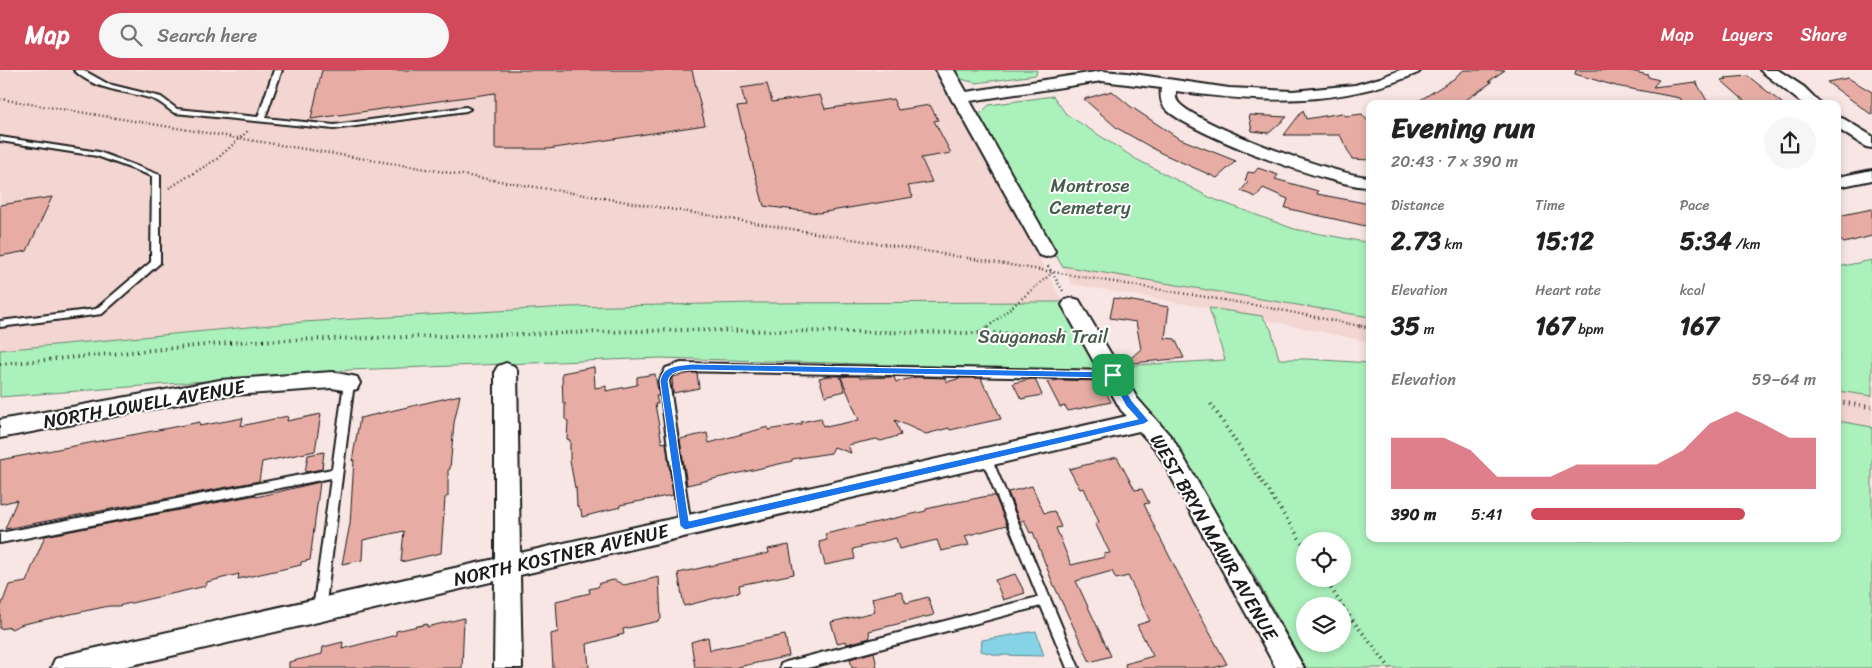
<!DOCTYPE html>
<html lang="en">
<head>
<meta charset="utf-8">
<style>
  body { margin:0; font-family:Sriracha,sans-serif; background:#f6f6f6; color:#222; height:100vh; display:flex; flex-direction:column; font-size:19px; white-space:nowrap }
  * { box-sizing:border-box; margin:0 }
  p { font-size:16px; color:#767676 }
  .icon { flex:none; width:28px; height:28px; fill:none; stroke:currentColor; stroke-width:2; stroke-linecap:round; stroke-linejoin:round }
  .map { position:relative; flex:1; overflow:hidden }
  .sheet { position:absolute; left:1366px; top:30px; width:475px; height:442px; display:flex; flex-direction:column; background:#fff; border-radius:10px; box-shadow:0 2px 8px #0003 }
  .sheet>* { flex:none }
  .fabs { position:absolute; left:1296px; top:462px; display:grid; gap:10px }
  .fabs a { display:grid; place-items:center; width:55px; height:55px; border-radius:50%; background:#fff; box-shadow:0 2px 8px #0003; font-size:25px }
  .pin { position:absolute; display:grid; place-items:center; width:42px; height:42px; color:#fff; margin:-21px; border-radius:10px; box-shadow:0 2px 8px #0006 }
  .round { display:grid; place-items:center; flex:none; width:52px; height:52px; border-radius:26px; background:#f6f6f6 }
  .summary { display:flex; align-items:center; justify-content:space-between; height:85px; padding:0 25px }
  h1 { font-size:28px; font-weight:700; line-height:38px }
  .metrics { display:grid; grid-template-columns:repeat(3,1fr); gap:8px; height:85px; padding:5px 25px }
  .metrics div { display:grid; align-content:center }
  .metrics b { font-size:25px; font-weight:700 }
  .metrics small { font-size:14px; font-weight:400 }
  .metrics p { font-size:14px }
  .chart { height:140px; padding:10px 25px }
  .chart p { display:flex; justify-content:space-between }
  .chart svg { width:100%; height:90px; margin-top:5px; fill:#d1495b; opacity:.7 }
  ul { padding:0 25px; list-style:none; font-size:16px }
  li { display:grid; grid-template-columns:80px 60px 1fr; align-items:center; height:38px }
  li i { height:12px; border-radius:6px; background:#d1495b }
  header { display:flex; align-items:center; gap:30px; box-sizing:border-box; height:70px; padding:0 25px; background:#d1495b; color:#fff }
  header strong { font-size:24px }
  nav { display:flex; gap:28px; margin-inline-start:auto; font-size:18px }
  .search { width:350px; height:45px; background:#f6f6f6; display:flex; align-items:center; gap:12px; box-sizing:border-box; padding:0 18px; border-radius:28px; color:#767676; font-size:19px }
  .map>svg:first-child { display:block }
  .built { fill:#f3d5d1 }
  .green { fill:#abf1bc; stroke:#64866c; fill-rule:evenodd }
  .water { fill:#85d3e4; stroke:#5b8a94 }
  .building { fill:#e7ada5; stroke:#1c1c1c }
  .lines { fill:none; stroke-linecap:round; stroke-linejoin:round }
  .service-casing { stroke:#1c1c1c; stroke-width:4 }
  .minor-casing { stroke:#1c1c1c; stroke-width:4 }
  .tertiary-casing { stroke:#1c1c1c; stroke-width:4 }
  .path-far1 { stroke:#1c1c1c; stroke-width:2.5; stroke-dasharray:1 3; stroke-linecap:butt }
  .path { stroke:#1c1c1c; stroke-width:4; stroke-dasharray:1 4.5; stroke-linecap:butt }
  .service { fill:#fff; fill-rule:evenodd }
  .minor { fill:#fff; fill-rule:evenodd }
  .tertiary { fill:#fff; fill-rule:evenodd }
  .route { fill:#1a73e8; stroke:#fff; fill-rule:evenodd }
  .labels { text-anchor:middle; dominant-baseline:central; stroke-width:4; stroke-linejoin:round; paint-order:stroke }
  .park-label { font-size:19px; fill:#475c4c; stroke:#fff }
  .street-label { font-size:19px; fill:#1c1c1c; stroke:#fff }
</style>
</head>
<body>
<header>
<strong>Map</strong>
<div class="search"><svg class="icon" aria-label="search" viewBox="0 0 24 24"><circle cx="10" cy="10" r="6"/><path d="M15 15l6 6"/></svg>Search here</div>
<nav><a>Map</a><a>Layers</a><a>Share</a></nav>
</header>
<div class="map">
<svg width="1872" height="598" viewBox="0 0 1872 598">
  <rect width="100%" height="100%" fill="#f8e6e4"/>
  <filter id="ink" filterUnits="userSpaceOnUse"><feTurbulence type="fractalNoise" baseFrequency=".02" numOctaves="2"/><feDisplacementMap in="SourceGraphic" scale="10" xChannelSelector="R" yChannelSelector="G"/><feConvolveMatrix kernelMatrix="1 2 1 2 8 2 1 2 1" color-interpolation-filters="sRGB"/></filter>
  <g filter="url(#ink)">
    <path class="built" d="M0 0H936L1063 232 755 233 568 237 303 252 0 280Z
      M1062 196 1370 247V272L1209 238 1072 214Z
      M1838 302 1872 308V369L1838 363Z"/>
    <path class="green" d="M954 0H1037L1036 5 976 13 958 8Z
      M1053 26 1066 44 1136 89 1211 128 1294 159 1370 173V247L1062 196 979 45 989 35Z
      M1872 190V326L1838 321V197Z
      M1063 232 1100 301 661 288 349 300 0 327V280L303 252 568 237 755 233Z
      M1209 238 1262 246 1271 259 1279 289H1307L1370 293V469H1838V351L1872 357V598H1306L1248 494 1165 362 1147 348 1118 296 1225 290ZM1305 471H1342V509H1305ZM1305 536H1342V574H1305Z"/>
    <path class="water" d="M1036 561 1044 586 996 585 981 581 982 570Z"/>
    <path class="building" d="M322 0H692L705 55 548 79H495V23L311 49Z
      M1464 0H1505L1489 11 1492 12 1460 34H1414L1455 8V7Z
      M1576 0H1627L1648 5V7L1659 10 1653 17 1696 12 1709 34 1683 33 1680 28 1616 16 1575 4Z
      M1748 6 1783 34H1748L1721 10 1727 9 1725 8Z
      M1848 8 1872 22V45L1827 12Z
      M767 14 772 32 820 25 825 39 893 29 898 40 930 35 938 50 934 51 951 83 921 88 932 112 908 116 913 127 819 143 764 136 737 37 746 36 741 18Z
      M1112 21 1130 36 1178 68 1236 91 1217 108 1161 83 1117 58 1084 29Z
      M1303 40 1306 49 1342 43 1346 46 1362 44 1370 54V90L1352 89 1340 65H1284Z
      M1249 45 1287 47 1269 63 1252 61Z
      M1258 98 1278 105 1275 109 1318 121 1317 124 1370 134V157L1285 138 1288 129 1263 118 1256 127 1241 121 1248 112 1245 111 1248 102 1254 103Z
      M52 127 27 181 0 186V135Z
      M1872 139V166L1844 173 1838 168V146Z
      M1114 228 1169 237 1165 268 1175 269 1184 288 1124 294 1141 279 1136 252 1110 248Z
      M594 297 595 318 606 316V321L637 315V307L655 304 659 326H656L658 334H655L662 373 666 372 673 425 620 435V437L582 447 581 440 577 436 576 417 575 418 570 391V370L567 369 568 351 565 349V333L563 334 562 303Z
      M692 303H697L699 318 673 323 672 307Z
      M828 306H840L845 321 825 326 819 308Z
      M848 306H859L860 308 894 307 896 312 916 307 945 308 947 312 961 308H981L986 320 988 319 1001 349 950 360 949 358 926 364 895 350 901 365 881 371 876 369 848 375 851 383 834 377 831 383 792 389V391L687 415 680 369 707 363 709 373 768 357V360L802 354 801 352 821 348 823 356 826 355V357L859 350 841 307Z
      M1031 309H1035L1042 325 1021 329 1013 313Z
      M1059 310 1100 311 1111 332 1068 341 1065 336 1060 337 1047 312Z
      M460 325 454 353 450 399 448 400V426L445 428 441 483 401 492 404 461 363 470 362 490 342 494 350 454 354 390 352 391 360 348Z
      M321 344 315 381 262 392 259 411 5 459 17 430 0 434V390L200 352 199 356 243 348 241 356 288 346 287 351Z
      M324 382 322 399 305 402 308 385Z
      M1117 387 1135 420 1142 419 1149 433 1144 434 1154 456 1196 538 1227 594 1213 598H1126L1125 594 1153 586 1137 555 1150 551 1128 506 1116 509 1112 501 1076 511 1111 586 1090 592 1052 511 1033 462 1030 463 1024 450 1020 452 1008 422 1032 416 1044 443 1054 441 1061 457 1056 458 1071 495 1105 487 1104 484 1110 483 1095 453 1099 452 1084 418 1080 419 1069 399Z
      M320 412 310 490 301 492V495L238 509 239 504 207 512 206 516 118 536H109L23 554 11 559 10 557 0 559V539L9 515 26 512 45 466 256 425V427Z
      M988 426H995L1007 455 965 466 969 475 941 481 937 470 899 479 896 468 853 479 855 489 825 495 819 472 827 470 825 464 926 441V439L953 433Z
      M789 475 794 504 739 515 740 522 684 536 678 503 769 483 768 479Z
      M1015 504 1025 523 1003 530 995 510Z
      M659 507 661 549 659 551 623 559 624 564 587 574 589 598H553L551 564 558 562 556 531 590 523 589 519 598 517 600 513 614 510 624 515Z
      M901 521 906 533 928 527 934 545 869 561 870 568 847 574 846 571 837 573 831 552 875 542 872 528Z
      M464 548 462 598H289V592L322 584 323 577 343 572 342 579 396 565V561L427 554V557Z
      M785 565 789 586 733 598H695L691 572 708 567 710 580Z
      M874 582 877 598H852L850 589Z"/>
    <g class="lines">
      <defs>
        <path id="service" d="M74 0H83L108 14 161 27 177 39 258 47 274 0H282L265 48 334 55 466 37 470 39 466 41 334 59 175 43C168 40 163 33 155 30 128 20 96 22 74 0Z
          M0 67 99 82 160 105V193L102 244 0 257V251L96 239 151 192 152 106 97 86 0 71Z
          M681 293 1113 301 1118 305 1113 309 678 301 671 305 669 311 691 456 689 459 685 461 681 459 679 456 659 311 666 298Z
          M349 309 354 313 325 540 323 544 319 545 315 544 313 540 331 408 0 473V463L332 399 344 313Z
          M986 383 990 384 991 387 1079 598H1067L1041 536 808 598H780L781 594 786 592 1038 527 981 387 982 384Z"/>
        <path id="minor" d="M1400 0H1421L1418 3C1338 37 1261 33 1176 21 1176 25 1175 28 1178 32 1194 54 1341 107 1370 107V117C1333 117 1193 65 1167 40 1160 34 1160 26 1161 18L1102 11 970 31 1055 181 1053 185 1046 187 1039 185 1037 181 952 28 954 25 960 23 1102 1 1127 3 1229 18 1293 21 1355 15 1380 8Z
          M1760 0H1778L1804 17 1821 34H1803Z
          M1838 47 1844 49 1872 66V78L1866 77 1838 59Z
          M1872 100V110L1838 117V107Z
          M1072 228 1079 230 1137 328 1173 369 1304 598H1276L1157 381 1139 361 520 505 522 598H494L495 511 119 598H51L55 589 65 585 495 489V301L498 296 506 293 514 296 517 301 520 483 1127 346 1121 340 1062 235 1065 230Z
          M332 302 357 307 360 313 357 319 349 321 332 318 220 326 0 368V350L220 310Z"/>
        <path id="tertiary" d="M936 0H954L970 28 967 32 960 34 953 32Z"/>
      </defs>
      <use href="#service" class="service-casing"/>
      <use href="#minor" class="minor-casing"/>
      <use href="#tertiary" class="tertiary-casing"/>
      <path class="path-far1" d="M0 29 1260 236 1365 257
        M169 118 217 89 249 60
        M1048 196 1063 221
        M988 257 1052 203"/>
      <path class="path" d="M1359 256 1370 258
        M982 262 989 256
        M0 294 251 271 681 260 1068 264
        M1838 332 1872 337
        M1211 334 1305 477
        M1325 509 1347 543 1390 598"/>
      <use href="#service" class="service"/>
      <use href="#minor" class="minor"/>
      <use href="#tertiary" class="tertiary"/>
    </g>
  </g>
  <path class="route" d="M692 294 1113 302 1116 303 1132 331 1149 351 1144 354 685 460 680 456 660 311C663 295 678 296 692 294ZM692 300 1111 308 1126 336 1138 349 689 451 668 311C671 300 682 301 692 300Z"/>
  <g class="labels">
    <g class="park-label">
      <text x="1090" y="115">Montrose<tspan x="1090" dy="22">Cemetery</tspan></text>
      <text x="1043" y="266">Sauganash Trail</text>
    </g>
    <g class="street-label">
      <text transform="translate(144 334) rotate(-10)">NORTH LOWELL AVENUE</text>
      <text transform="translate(1214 467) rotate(60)">WEST BRYN MAWR AVENUE</text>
      <text transform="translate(561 485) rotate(-13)">NORTH KOSTNER AVENUE</text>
    </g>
  </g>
</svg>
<div class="fabs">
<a><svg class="icon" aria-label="locate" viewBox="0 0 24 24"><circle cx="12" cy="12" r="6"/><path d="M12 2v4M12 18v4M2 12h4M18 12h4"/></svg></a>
<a><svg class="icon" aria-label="layers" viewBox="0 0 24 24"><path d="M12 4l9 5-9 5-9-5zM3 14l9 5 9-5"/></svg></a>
</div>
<div class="pin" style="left:1113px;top:305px;background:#1e9e55"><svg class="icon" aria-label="arrive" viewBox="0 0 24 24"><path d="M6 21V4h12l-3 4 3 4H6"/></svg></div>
<section class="sheet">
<div class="summary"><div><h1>Evening run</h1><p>20:43 · 7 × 390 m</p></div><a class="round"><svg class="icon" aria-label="share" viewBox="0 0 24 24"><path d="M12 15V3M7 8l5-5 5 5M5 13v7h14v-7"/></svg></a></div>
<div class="metrics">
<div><p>Distance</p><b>2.73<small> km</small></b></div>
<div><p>Time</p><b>15:12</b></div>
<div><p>Pace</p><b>5:34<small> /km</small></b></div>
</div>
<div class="metrics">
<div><p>Elevation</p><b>35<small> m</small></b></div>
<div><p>Heart rate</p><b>167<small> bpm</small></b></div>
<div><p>kcal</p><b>167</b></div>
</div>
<div class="chart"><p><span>Elevation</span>59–64 m</p>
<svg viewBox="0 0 160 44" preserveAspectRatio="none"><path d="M0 44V19L10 19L20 19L30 25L40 38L50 38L60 38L70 32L80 32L90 32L100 32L110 25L120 12L130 6L140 12L150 19L160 19V44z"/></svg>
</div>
<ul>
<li><b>390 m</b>5:41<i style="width:75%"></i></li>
</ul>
</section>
</div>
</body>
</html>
